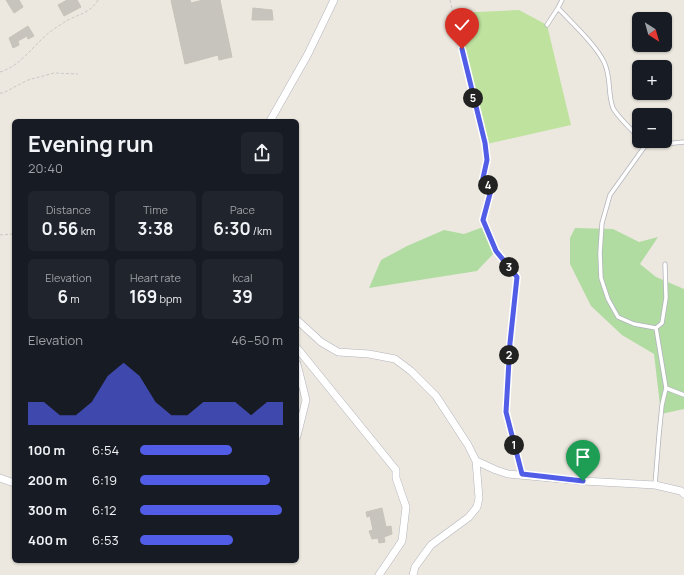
<!DOCTYPE html>
<html lang="en">
<head>
<meta charset="utf-8">
<style>
  body { margin:0; font-family:Manrope,sans-serif; background:#20242c; color:#f1f3f6; height:100vh; display:flex; flex-direction:column; font-size:15px; white-space:nowrap }
  * { box-sizing:border-box; margin:0 }
  p { font-size:13px; color:#9ea1a6 }
  .icon { flex:none; width:22px; height:22px; fill:none; stroke:currentColor; stroke-width:2; stroke-linecap:round; stroke-linejoin:round }
  .map { position:relative; flex:1; overflow:hidden }
  .details { position:absolute; left:12px; top:119px; width:287px; height:444px; display:flex; flex-direction:column; background:#171b24; border-radius:6px; box-shadow:0 1px 3px #0004 }
  .details>* { flex:none }
  .needle { width:26px; rotate:143deg }
  .tools { position:absolute; left:632px; top:12px; display:grid; gap:8px }
  .tools a { display:grid; place-items:center; width:40px; height:40px; border-radius:6px; background:#171b24; box-shadow:0 1px 3px #0004; font-size:20px }
  .pin { position:absolute; display:grid; place-items:center; width:34px; height:34px; color:#fff; margin:-41px -17px; border-radius:50% 50% 50% 0; rotate:-45deg; box-shadow:0 0 4px #0007 }
  .pin .icon { rotate:45deg }
  .km { position:absolute; width:20px; height:20px; margin:-10px; border-radius:50%; background:#222; color:#fff; font-size:11px; line-height:20px; text-align:center }
  .round { display:grid; place-items:center; flex:none; width:42px; height:42px; border-radius:6px; background:#20242c }
  .head { display:flex; align-items:center; justify-content:space-between; height:68px; padding:0 16px }
  h1 { font-size:22px; font-weight:700; line-height:30px }
  .metrics { display:grid; grid-template-columns:repeat(3,1fr); gap:6px; height:68px; padding:4px 16px }
  .metrics div { display:grid; align-content:center; border-radius:6px; background:#20242c; text-align:center }
  .metrics b { font-size:17px; font-weight:700 }
  .metrics small { font-size:11px; font-weight:400 }
  .metrics p { font-size:11px }
  .chart { height:112px; padding:8px 16px }
  .chart p { display:flex; justify-content:space-between }
  .chart svg { width:100%; height:72px; margin-top:4px; fill:#515de7; opacity:.7 }
  ul { padding:0 16px; list-style:none; font-size:13px }
  li { display:grid; grid-template-columns:64px 48px 1fr; align-items:center; height:30px }
  li i { height:10px; border-radius:5px; background:#515de7 }
  .map>svg:first-child { display:block }
  .green { fill:#b0dca2 }
  .pitch { fill:#bfe29f }
  .building { fill:#c7c4be; stroke:#c7c3b9 }
  .lines { fill:none; stroke-linecap:round; stroke-linejoin:round }
  .service-casing { stroke:#b3b4bd; stroke-width:5 }
  .minor-casing { stroke:#b3b4bd; stroke-width:8 }
  .path { stroke:#c8c8c8; stroke-width:1; stroke-dasharray:3 2; stroke-linecap:butt }
  .service { stroke:#fff; stroke-width:3.5 }
  .minor { stroke:#fff; stroke-width:7 }
  .route-casing { stroke:#fff; stroke-width:8 }
  .route { stroke:#515de7; stroke-width:5 }
</style>
</head>
<body>
<div class="map">
<svg width="684" height="575" viewBox="0 0 684 575">
  <rect width="100%" height="100%" fill="#ece8df"/>
  <path class="green" d="M486 226 496 251 477 271 369 288 381 260 407 246 444 230 464 234Z
    M575 228 613 229 639 242 658 237 640 264 656 277 684 289V409L661 414 654 354 622 335 591 306 570 264V238Z"/>
  <path class="pitch" d="M519 10 547 25 571 125 487 144 455 13Z"/>
  <path class="building" d="M6 0H19L23 7 14 13Z
    M67 0H77L81 7 64 16 58 5Z
    M171 0H190L191 3 203 0H220L232 57 219 60 218 55 185 64Z
    M253 8 272 10 273 20H252Z
    M28 26 34 36 28 39 27 36 18 41 19 45 13 48 9 38Z
    M382 508 386 527 391 526 392 534 384 537 385 542 379 543 378 538 372 539 369 531 373 530 370 516 367 517 366 512Z"/>
  <g class="lines">
    <defs>
      <path id="service" d="M562 0 558 8C572 23 595 44 604 62 612 79 607 92 613 108 616 115 633 131 639 138
        M547 25 558 8
        M641 141 645 146 684 142
        M645 146 610 195 602 223 600 253 601 278 608 299 618 317 634 324 656 328
        M666 388 684 395
        M655 485 659 435 662 405 666 388 656 328 662 323 666 298 665 264"/>
      <path id="minor" d="M270 121 308 54 334 0
        M297 320 321 342 338 352 369 354 395 359 411 371 436 396 468 445 476 461 479 498 477 507 469 517 431 545 415 567 413 575
        M297 348 396 470V478L406 507 402 541 379 575
        M297 364 306 400 297 436
        M476 461 496 470 508 474 583 481 655 485 681 491 684 494
        M0 478 14 483"/>
    </defs>
    <use href="#service" class="service-casing"/>
    <use href="#minor" class="minor-casing"/>
    <path class="path" d="M450 0 485 143 487 160 483 178 491 190 483 220 496 251 517 277 510 343 506 412 520 469
      M0 72C18 67 30 50 43 38 50 31 60 25 68 20 80 14 91 12 98 0
      M0 93H3L28 80 54 73 78 74
      M0 235 14 234"/>
    <use href="#service" class="service"/>
    <use href="#minor" class="minor"/>
  </g>
  <g class="lines">
    <defs>
      <path id="route" d="M462 49 485 143 487 160 483 178 491 190 483 220 496 251 517 277 510 343 506 412 522 474 583 481"/>
    </defs>
    <use href="#route" class="route-casing"/>
    <use href="#route" class="route"/>
  </g>
</svg>
<div class="tools">
<a><svg class="needle" viewBox="-14 -14 28 28"><path d="M0-13l5 13h-10z" fill="#e53935"/><path d="M0 13l5-13h-10z" fill="#9ea1a6"/></svg></a>
<a>+</a>
<a>−</a>
</div>
<div class="pin" style="left:583px;top:481px;background:#1e9e55"><svg class="icon" aria-label="arrive" viewBox="0 0 24 24"><path d="M6 21V4h12l-3 4 3 4H6"/></svg></div>
<div class="pin" style="left:462px;top:49px;background:#d93025"><svg class="icon" aria-label="check" viewBox="0 0 24 24"><path d="M5 12l5 5 9-10"/></svg></div>
<b class="km" style="left:514px;top:445px">1</b>
<b class="km" style="left:509px;top:355px">2</b>
<b class="km" style="left:509px;top:267px">3</b>
<b class="km" style="left:488px;top:185px">4</b>
<b class="km" style="left:473px;top:98px">5</b>
<section class="details">
<div class="head"><div><h1>Evening run</h1><p>20:40</p></div><a class="round"><svg class="icon" aria-label="share" viewBox="0 0 24 24"><path d="M12 15V3M7 8l5-5 5 5M5 13v7h14v-7"/></svg></a></div>
<div class="metrics">
<div><p>Distance</p><b>0.56<small> km</small></b></div>
<div><p>Time</p><b>3:38</b></div>
<div><p>Pace</p><b>6:30<small> /km</small></b></div>
</div>
<div class="metrics">
<div><p>Elevation</p><b>6<small> m</small></b></div>
<div><p>Heart rate</p><b>169<small> bpm</small></b></div>
<div><p>kcal</p><b>39</b></div>
</div>
<div class="chart"><p><span>Elevation</span>46–50 m</p>
<svg viewBox="0 0 160 44" preserveAspectRatio="none"><path d="M0 44V30L10 30L20 38L30 38L40 30L50 14L60 6L70 14L80 30L90 38L100 38L110 30L120 30L130 30L140 38L150 30L160 30V44z"/></svg>
</div>
<ul>
<li><b>100 m</b>6:54<i style="width:64%"></i></li>
<li><b>200 m</b>6:19<i style="width:91%"></i></li>
<li><b>300 m</b>6:12<i style="width:99%"></i></li>
<li><b>400 m</b>6:53<i style="width:65%"></i></li>
</ul>
</section>
</div>
</body>
</html>
